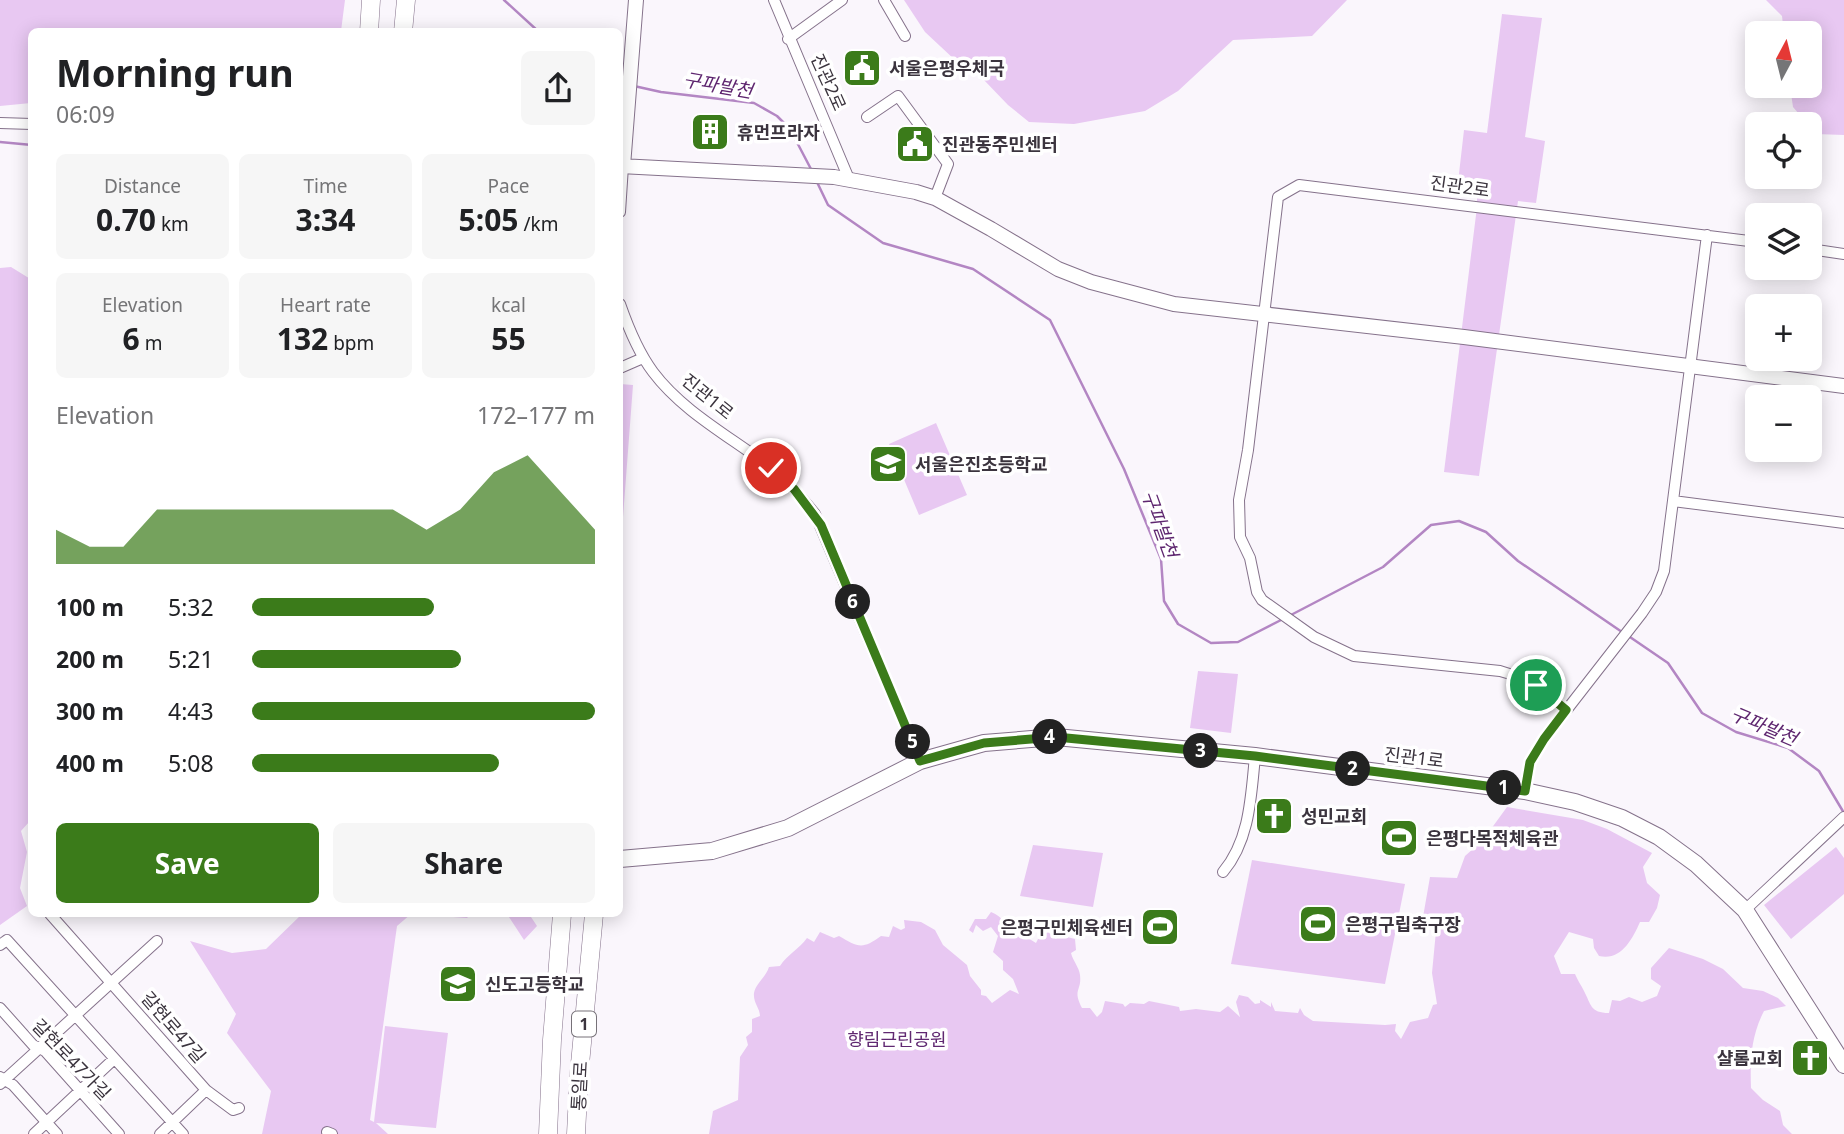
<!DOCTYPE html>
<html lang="en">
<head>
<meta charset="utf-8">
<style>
  body { margin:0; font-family:"Noto Sans","Noto Sans KR",sans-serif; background:#f6f6f6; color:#202124; height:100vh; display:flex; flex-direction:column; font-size:26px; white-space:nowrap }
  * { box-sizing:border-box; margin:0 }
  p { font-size:23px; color:#757577 }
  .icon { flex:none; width:38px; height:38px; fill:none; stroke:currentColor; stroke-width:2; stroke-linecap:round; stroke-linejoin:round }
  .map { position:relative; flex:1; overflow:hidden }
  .drawer { position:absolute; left:28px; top:28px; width:595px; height:889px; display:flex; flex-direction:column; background:#fff; border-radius:10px; box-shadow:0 4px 18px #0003 }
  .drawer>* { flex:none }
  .needle { width:46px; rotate:7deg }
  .fabs { position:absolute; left:1745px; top:21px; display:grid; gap:14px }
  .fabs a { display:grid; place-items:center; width:77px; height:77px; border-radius:10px; background:#fff; box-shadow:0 4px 18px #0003; font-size:35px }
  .pin { position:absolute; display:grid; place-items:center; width:60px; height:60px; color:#fff; margin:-30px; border:4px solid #fff; border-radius:50%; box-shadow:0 2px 7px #0007 }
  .km { position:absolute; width:35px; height:35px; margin:-18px; border-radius:50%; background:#222; color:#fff; font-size:19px; line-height:35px; text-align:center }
  .round { display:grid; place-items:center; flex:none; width:74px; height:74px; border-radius:10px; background:#f6f6f6 }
  .overview { display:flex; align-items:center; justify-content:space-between; height:119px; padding:0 28px }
  h1 { font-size:38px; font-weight:700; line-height:52px }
  .figures { display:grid; grid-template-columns:repeat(3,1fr); gap:10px; height:119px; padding:7px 28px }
  .figures div { display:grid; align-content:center; border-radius:10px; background:#f6f6f6; text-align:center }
  .figures b { font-size:30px; font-weight:700 }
  .figures small { font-size:19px; font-weight:400 }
  .figures p { font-size:19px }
  .chart { height:196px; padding:14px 28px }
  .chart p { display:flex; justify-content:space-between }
  .chart svg { width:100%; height:126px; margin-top:7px; fill:#3b7b1a; opacity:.7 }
  .cta { display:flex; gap:14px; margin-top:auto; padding:14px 28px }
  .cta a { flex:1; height:80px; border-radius:10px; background:#3b7b1a; color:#fff; font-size:28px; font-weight:700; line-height:80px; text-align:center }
  .cta a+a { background:#f6f6f6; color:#202124 }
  ul { padding:0 28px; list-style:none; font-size:23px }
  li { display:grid; grid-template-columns:112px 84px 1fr; align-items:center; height:52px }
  li i { height:18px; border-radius:9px; background:#3b7b1a }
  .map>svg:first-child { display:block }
  .green { fill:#e8c8f2 }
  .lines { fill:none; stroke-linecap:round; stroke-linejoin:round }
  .stream { stroke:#b386c3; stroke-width:2.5 }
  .minor-casing { stroke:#85728b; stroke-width:12 }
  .tertiary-casing { stroke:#85728b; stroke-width:16 }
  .secondary-casing { stroke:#85728b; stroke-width:18 }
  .primary-casing { stroke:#85728b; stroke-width:19 }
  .minor { stroke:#fff; stroke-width:10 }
  .tertiary { stroke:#fff; stroke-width:14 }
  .secondary { stroke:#fff; stroke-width:16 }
  .primary { stroke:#fff; stroke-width:18 }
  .route-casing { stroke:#fff; stroke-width:14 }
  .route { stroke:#3b7b1a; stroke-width:9 }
  .labels { text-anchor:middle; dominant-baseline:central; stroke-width:7; stroke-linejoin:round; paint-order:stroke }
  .shield { fill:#fff; stroke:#767178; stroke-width:2 }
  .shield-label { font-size:16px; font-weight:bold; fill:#3b343e }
  .poi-label { font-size:18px; font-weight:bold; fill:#3b343e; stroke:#fff; text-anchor:start }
  .street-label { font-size:18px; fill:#3b343e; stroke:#fff }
  .park-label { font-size:18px; fill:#602871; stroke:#fff }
  .water-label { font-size:19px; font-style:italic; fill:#5f2770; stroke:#fff }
</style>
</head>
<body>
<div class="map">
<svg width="1844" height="1134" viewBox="0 0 1844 1134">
  <rect width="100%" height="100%" fill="#faf6fc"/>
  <path class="green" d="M0 0H345L341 31 32 32 31 103 0 106Z
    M904 0H1347L1312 36 1233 40 1178 91 1145 111 1074 124 1029 122 1008 105 983 79 955 60 925 32Z
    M1766 0H1844V135L1816 134 1793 107 1790 86H1810V33H1784L1782 16Z
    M1502 14 1542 18 1525 137 1545 141 1536 203 1518 201 1479 476 1444 472 1477 207V194L1457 191 1464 130 1487 133Z
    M11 267 32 280V823L29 822 21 831 27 852 20 888 27 906 0 925V268Z
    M620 384 633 385 620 557Z
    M936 423 967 495 919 515 889 444Z
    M1198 671 1238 674 1231 733 1190 728Z
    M1507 807 1583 820 1607 829 1652 853 1643 867 1647 883 1660 895 1657 908 1649 922H1640C1632 940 1621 961 1599 956L1594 948 1593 939 1569 932 1554 956 1561 974H1575C1578 981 1581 985 1584 991 1591 1004 1590 1013 1609 1013L1612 1000 1620 1001 1629 997 1642 1002 1657 996 1661 986 1651 979V968L1669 948 1703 959 1723 969 1743 988 1763 991 1778 998 1786 1006 1764 1011C1751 1036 1750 1060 1751 1088L1763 1100 1780 1111 1783 1125 1792 1134H709L713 1111 738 1100 740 1057 748 1045 746 1037 752 1032V1019L760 1016C760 1008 753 1003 754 993 756 983 766 977 769 967L780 966C787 955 799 949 807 938L814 942 820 932 834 938 839 936C858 947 862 950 881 936L889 937 893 926 901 930 905 928 904 920 921 922 935 930 943 945 967 965 970 976 981 990V995L986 996 992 1003 1010 990 1019 994 1013 979 1003 970V961L993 952 998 936 991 927 983 931 976 925 973 933 969 930 975 919H986L991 912C1002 916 1005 924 1014 931 1021 937 1029 938 1036 943L1040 935 1048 932 1056 939 1059 935 1075 939 1076 950 1071 953C1073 961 1079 967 1080 975 1082 991 1072 989 1082 1008H1090L1097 1017 1102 1012 1105 1001 1123 1004 1125 1007 1130 1003 1144 1004 1149 1001 1179 1007 1180 1011 1196 1009 1220 1012 1228 1006 1240 1017 1236 1002 1239 995 1248 997 1255 1004 1260 1003V1000L1271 1007V1002L1275 1011 1298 1013 1300 1008 1304 1015 1313 1021 1385 1025 1396 1024 1395 1031 1401 1039 1410 1022 1428 1018 1433 1005 1437 1004 1432 973 1436 931 1426 925 1423 917 1430 877 1457 878 1465 856 1483 840Z
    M1033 845 1103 853 1093 907 1020 896Z
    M1836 847 1844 858V894L1791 939 1764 905Z
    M1252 860 1405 884 1385 984 1231 964Z
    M302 914H471L467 918 411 914 397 926 370 1120 374 1122 385 1026 448 1033 436 1128 376 1123 388 1134H262L271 1091 227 1033 236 1014 190 941 232 953 266 949Z
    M507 914H529L537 926 524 940Z"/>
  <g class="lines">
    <path class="stream" d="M504 0 539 32
      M634 86 661 92 754 103 777 116 790 129 812 171
      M0 142 32 145
      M816 180 828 205 883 243 973 269 1050 320 1124 469 1161 559 1164 601 1178 624 1211 643 1238 642 1283 619
      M1289 616 1383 567 1431 525 1459 521 1486 532 1518 561 1622 632
      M1627 635 1668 663 1702 713 1736 732 1788 748 1819 771 1844 813"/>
    <defs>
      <path id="minor" d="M774 0 849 179
        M884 0 905 36
        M788 39 842 0
        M867 117 898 96 948 164 935 198
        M0 123 32 124
        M620 212 623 166
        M1810 249 1844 254
        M620 304C628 327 638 352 653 372 683 412 731 437 770 467 787 481 801 497 815 514L920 761
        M620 368 643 358
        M1673 501 1844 523
        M1566 710C1545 692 1527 678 1500 671L1354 656 1314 637 1262 600 1257 592 1250 558 1240 537 1239 500 1248 450 1278 197 1299 185 1757 242
        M1525 791 1530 762 1544 739 1642 613 1656 592 1664 571 1707 235
        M1223 872C1250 840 1251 796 1255 756
        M1745 910 1844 817
        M50 914 206 1090 233 1110 239 1108
        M0 945 7 940 183 1134
        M0 1008 33 1045 45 1051 119 1134
        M0 1077 13 1085 57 1134
        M0 1084 157 941
        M327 1132 332 1134
        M34 1134 114 1059
        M160 1134 206 1090"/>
      <path id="tertiary" d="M620 166 834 177 916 192 935 198 991 229 1058 269 1091 282 1174 304 1464 337 1844 386
        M623 166 636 0"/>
      <path id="secondary" d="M620 859 712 851 788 828 920 761 984 743 1056 737 1255 756 1525 791 1575 802 1622 818 1659 837 1696 864 1745 910 1844 1065"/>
      <path id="primary" d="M369 32 371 0
        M403 32 406 0
        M548 1134 552 1040 562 914
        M576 1134 579 1075 594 914"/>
    </defs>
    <use href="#minor" class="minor-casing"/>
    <use href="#tertiary" class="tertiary-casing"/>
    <use href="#secondary" class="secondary-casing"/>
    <use href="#primary" class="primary-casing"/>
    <use href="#minor" class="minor"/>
    <use href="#tertiary" class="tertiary"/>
    <use href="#secondary" class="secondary"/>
    <use href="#primary" class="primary"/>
  </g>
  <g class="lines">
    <defs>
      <path id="route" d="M771 468 794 489 821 525 920 761 984 743 1056 737 1255 756 1525 791 1530 762 1544 739 1566 710 1536 685"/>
    </defs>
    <use href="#route" class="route-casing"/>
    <use href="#route" class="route"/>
  </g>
  <defs>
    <symbol id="civic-square" viewBox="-11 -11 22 22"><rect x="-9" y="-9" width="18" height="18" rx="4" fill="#3b7b1a" stroke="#fff"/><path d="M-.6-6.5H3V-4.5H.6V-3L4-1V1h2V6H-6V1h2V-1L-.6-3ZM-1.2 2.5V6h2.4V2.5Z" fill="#fff"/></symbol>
    <symbol id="building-square" viewBox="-11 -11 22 22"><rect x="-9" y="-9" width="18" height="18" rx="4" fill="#3b7b1a" stroke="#fff"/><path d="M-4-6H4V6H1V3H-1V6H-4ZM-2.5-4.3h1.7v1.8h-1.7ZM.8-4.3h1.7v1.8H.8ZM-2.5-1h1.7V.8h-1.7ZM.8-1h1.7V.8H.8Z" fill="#fff"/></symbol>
    <symbol id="school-square" viewBox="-11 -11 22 22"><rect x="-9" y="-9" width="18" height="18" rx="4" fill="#3b7b1a" stroke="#fff"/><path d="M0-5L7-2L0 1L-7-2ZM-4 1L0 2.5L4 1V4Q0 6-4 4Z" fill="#fff"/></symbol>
    <symbol id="church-square" viewBox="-11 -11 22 22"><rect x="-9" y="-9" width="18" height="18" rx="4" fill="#3b7b1a" stroke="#fff"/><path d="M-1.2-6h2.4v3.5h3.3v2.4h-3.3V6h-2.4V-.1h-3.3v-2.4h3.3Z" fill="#fff"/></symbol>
    <symbol id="stadium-square" viewBox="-11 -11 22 22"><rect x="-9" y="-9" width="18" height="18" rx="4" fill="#3b7b1a" stroke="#fff"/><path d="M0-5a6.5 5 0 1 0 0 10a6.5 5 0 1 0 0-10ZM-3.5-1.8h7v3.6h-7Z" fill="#fff"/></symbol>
  </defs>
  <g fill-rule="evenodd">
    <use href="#civic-square" x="840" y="46" width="44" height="44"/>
    <use href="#building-square" x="688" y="110" width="44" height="44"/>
    <use href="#civic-square" x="893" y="122" width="44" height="44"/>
    <use href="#school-square" x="866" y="442" width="44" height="44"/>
    <use href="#church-square" x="1252" y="794" width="44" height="44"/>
    <use href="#stadium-square" x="1377" y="816" width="44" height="44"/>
    <use href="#stadium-square" x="1296" y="902" width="44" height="44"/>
    <use href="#stadium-square" x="1138" y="905" width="44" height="44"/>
    <use href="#school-square" x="436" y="962" width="44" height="44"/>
    <use href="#church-square" x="1788" y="1036" width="44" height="44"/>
  </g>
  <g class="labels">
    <rect class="shield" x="572" y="1011.5" width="24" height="25" rx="5"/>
    <g class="shield-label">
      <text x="584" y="1024">1</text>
    </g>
    <g class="poi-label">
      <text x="889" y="68">서울은평우체국</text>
      <text x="737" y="132">휴먼프라자</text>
      <text x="942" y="144">진관동주민센터</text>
      <text x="915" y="464">서울은진초등학교</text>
      <text x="1301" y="816">성민교회</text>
      <text x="1426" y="838">은평다목적체육관</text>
      <text x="1345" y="924">은평구립축구장</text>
      <text x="1133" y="927" text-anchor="end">은평구민체육센터</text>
      <text x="485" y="984">신도고등학교</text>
      <text x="1783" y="1058" text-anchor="end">샬롬교회</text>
    </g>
    <g class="street-label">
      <text transform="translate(829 82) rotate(66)">진관2로</text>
      <text transform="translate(1460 186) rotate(8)">진관2로</text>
      <text transform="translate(708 396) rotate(39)">진관1로</text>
      <text transform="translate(1414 757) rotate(7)">진관1로</text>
      <text transform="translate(174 1027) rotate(49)">갈현로47길</text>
      <text transform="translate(72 1059) rotate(46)">갈현로47가길</text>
      <text transform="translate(579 1086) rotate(-87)">통일로</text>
    </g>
    <g class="park-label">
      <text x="897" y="1039">향림근린공원</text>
    </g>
    <g class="water-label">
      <text transform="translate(718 85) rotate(10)">구파발천</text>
      <text transform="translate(1160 524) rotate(70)">구파발천</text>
      <text transform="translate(1764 726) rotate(23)">구파발천</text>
    </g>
  </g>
</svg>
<div class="fabs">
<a><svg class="needle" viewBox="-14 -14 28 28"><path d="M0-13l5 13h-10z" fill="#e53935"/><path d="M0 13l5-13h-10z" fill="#757577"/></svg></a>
<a><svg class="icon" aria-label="locate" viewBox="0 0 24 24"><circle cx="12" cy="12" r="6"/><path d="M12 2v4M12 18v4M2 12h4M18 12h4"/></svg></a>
<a><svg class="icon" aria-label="layers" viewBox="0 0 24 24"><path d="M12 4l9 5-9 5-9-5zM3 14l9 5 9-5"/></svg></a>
<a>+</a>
<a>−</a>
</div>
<div class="pin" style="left:1536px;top:685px;background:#1e9e55"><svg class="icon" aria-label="arrive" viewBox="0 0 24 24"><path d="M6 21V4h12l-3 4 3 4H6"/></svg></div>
<div class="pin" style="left:771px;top:468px;background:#d93025"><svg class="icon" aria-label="check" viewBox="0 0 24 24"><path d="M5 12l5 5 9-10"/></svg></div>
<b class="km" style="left:1504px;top:788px">1</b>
<b class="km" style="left:1353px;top:769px">2</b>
<b class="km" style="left:1201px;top:751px">3</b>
<b class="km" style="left:1050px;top:737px">4</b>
<b class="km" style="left:913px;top:742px">5</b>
<b class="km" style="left:853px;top:602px">6</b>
<section class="drawer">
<div class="overview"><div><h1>Morning run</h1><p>06:09</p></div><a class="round"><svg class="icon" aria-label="share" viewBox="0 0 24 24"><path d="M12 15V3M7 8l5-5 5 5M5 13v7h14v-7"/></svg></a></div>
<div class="figures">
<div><p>Distance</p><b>0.70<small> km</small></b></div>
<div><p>Time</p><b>3:34</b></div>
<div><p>Pace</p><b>5:05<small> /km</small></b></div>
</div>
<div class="figures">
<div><p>Elevation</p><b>6<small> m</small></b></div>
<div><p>Heart rate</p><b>132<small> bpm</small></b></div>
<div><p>kcal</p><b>55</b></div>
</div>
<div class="chart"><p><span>Elevation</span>172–177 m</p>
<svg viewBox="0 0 160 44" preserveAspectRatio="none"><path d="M0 44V32L10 38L20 38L30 25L40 25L50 25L60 25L70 25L80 25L90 25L100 25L110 32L120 25L130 12L140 6L150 19L160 32V44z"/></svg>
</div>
<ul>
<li><b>100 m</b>5:32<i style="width:53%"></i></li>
<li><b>200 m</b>5:21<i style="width:61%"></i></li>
<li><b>300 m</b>4:43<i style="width:100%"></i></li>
<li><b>400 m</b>5:08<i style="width:72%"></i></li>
</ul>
<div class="cta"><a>Save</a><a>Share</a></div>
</section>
</div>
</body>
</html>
